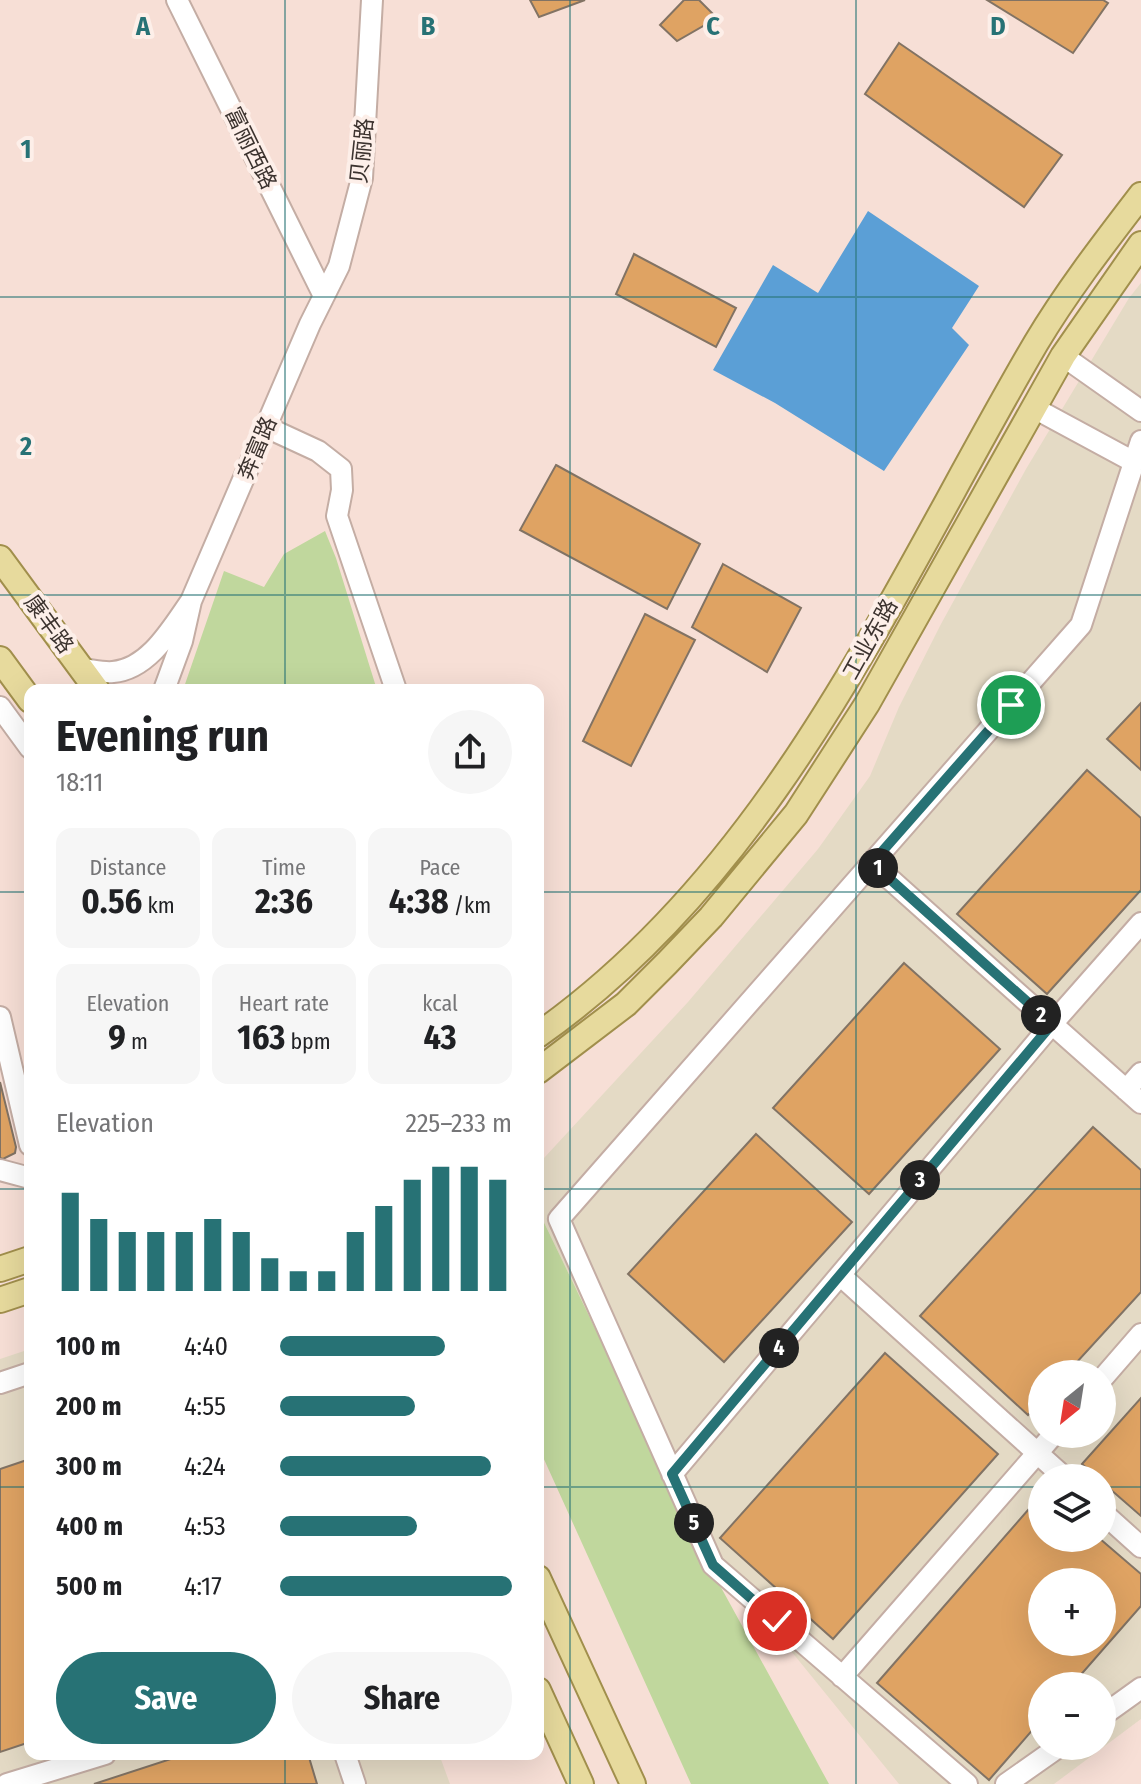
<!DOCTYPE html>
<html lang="en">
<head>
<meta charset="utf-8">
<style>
  body { margin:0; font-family:"Fira Sans Condensed","Noto Sans SC",sans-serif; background:#f6f6f6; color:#202124; height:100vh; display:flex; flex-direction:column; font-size:30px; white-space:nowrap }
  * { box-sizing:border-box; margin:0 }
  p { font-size:26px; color:#757577 }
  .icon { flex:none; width:44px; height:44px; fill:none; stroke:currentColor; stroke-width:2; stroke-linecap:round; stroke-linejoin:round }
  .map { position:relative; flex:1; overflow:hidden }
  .details { position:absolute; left:24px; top:684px; width:520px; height:1076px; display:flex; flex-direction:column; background:#fff; border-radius:16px; box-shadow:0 8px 32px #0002 }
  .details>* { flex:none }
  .needle { width:52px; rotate:210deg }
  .buttons { position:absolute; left:1028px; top:1360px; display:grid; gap:16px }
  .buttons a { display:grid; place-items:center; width:88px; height:88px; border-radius:50%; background:#fff; box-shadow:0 8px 32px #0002; font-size:40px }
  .pin { position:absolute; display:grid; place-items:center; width:68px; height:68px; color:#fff; margin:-34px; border:4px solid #fff; border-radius:50%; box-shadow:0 2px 8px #0007 }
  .km { position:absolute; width:40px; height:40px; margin:-20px; border-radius:50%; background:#222; color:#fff; font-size:22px; line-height:40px; text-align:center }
  .round { display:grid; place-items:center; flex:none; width:84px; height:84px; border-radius:42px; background:#f6f6f6 }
  .head { display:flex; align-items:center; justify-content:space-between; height:136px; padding:0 32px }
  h1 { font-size:44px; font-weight:700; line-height:60px }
  .figures { display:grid; grid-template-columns:repeat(3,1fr); gap:12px; height:136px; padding:8px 32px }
  .figures div { display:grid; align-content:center; border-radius:16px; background:#f6f6f6; text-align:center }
  .figures b { font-size:34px; font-weight:700 }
  .figures small { font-size:22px; font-weight:400 }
  .figures p { font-size:22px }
  .chart { height:224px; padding:16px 32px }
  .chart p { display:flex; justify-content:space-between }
  .chart svg { width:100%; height:144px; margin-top:8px; stroke:#277275; stroke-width:6 }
  .cta { display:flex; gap:16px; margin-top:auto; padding:16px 32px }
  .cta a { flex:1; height:92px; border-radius:48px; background:#277275; color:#fff; font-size:32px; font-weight:700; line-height:92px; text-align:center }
  .cta a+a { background:#f6f6f6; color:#202124 }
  ul { padding:0 32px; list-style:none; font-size:26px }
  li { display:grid; grid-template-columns:128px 96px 1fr; align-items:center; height:60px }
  li i { height:20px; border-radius:10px; background:#277275 }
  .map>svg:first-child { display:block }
  .industrial { fill:#e4dac5; fill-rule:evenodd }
  .green { fill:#c0d79d }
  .water { fill:#5b9fd6 }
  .building { fill:#dfa363; stroke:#827364; stroke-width:2; fill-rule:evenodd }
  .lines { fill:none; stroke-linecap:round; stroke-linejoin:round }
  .minor-casing { stroke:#c4ada4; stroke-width:24 }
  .major-casing { stroke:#a18f4c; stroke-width:28 }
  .minor { stroke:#fff; stroke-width:20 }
  .major { stroke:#e7da9d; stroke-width:24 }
  .route-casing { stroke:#fff; stroke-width:16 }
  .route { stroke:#277275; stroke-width:10 }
  .grid { fill:none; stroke:#277275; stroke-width:2; stroke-opacity:0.55 }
  .labels { text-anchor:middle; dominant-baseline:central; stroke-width:8; stroke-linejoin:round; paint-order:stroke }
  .street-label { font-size:22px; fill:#3c332f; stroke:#fdefe9 }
  .grid-label { font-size:26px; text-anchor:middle; font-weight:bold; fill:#277275; stroke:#fdefe9; stroke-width:8; stroke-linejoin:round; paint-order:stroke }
</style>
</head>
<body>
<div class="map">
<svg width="1141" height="1784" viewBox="0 0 1141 1784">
  <rect width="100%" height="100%" fill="#f7dfd6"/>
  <path class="industrial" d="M1141 283V1719L1054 1784H899L787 1646 712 1571 538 1210V1172L544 1158 688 1002 818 849 870 776 899 707 941 624 1026 469 1129 298ZM1042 1374H1102V1434H1042ZM1042 1478H1102V1538H1042ZM1042 1582H1102V1642H1042ZM1042 1686H1102V1746H1042Z
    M30 1349V1754H439L450 1784H0V1359Z"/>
  <path class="green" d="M325 531 336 558 377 690H183L224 571 264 587 284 554Z
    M538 1210 712 1571 829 1784H691L538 1446Z"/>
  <path class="water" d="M868 211 979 286 952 328 969 345 884 471 775 403 713 370 773 265 818 293Z"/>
  <path class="building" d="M530 0H585L539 17Z
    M684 0H699L717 18 677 41 660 25Z
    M987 0H1103L1108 3 1073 53Z
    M899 43 1062 155 1024 207 865 94Z
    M634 254 736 308 716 347 616 294Z
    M556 465 700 544 667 609 520 530Z
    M723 564 801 608 767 672 692 627Z
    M645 614 695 640 631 766 583 741Z
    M1141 703V770L1107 739Z
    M1087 770 1141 818V890L1047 994 957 914Z
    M904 963 1000 1049 869 1194 773 1108Z
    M0 1082 16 1147 15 1153 3 1159 0 1158Z
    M1093 1127 1141 1170V1292L1066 1374H1042V1400L1028 1415 920 1316Z
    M756 1134 852 1222 724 1362 628 1274Z
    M885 1353 998 1454 833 1639 720 1538Z
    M1141 1398V1516L1102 1482V1478H1098L1082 1464Z
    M30 1459V1742L0 1752V1469Z
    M1042 1494V1538H1099L1141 1574V1606L1071 1686H1042V1719L989 1780 877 1683ZM1042 1582H1102V1642H1042Z
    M186 1754H308L317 1784H94Z"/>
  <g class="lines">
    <defs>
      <path id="minor" d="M177 0 324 296
        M1063 356 1141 411
        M1034 408 1134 462
        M266 427 318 451 341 469 342 490 337 516 396 690
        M191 601 310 324 339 266 362 178 372 0
        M82 669C92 670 103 673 113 672 149 669 172 628 191 601L182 641 164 690
        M0 707 30 748
        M1141 923 1052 1024 1141 1103
        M0 1017 30 1145
        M1126 1090 1141 1073
        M0 1170 30 1178
        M840 1275 1065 1478
        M1102 1379 1141 1334
        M0 1383 30 1373
        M672 1474 1052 1024 872 863
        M1102 1512 1141 1547
        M842 1677 1054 1434
        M1102 1716 1141 1688
        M345 1754 355 1784
        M7 1784 105 1754
        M967 1784 713 1565 559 1219 1081 625 1141 441
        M1006 1784 1060 1746"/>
      <path id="major" d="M0 558 97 690
        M0 659 30 700
        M538 1035C778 866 893 587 1036 343 1067 291 1105 242 1141 195
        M538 1071 626 1004 667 963 711 917 796 814 867 704 1063 356 1141 244
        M0 1269 30 1259
        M0 1300 30 1290
        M538 1578 633 1784
        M538 1690 581 1784"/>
    </defs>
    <use href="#minor" class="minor-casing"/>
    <use href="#major" class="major-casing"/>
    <use href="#minor" class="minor"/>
    <use href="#major" class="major"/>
  </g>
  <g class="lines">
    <defs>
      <path id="route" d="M777 1621 713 1565 672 1474 1052 1024 872 863 1011 705"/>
    </defs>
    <use href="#route" class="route-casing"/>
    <use href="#route" class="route"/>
  </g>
  <path class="grid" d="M285 0V690M570 0V1784M856 0V1784M0 297H1141M0 595H1141M0 892H30M538 892H1141M0 1189H30M538 1189H1141M0 1487H30M538 1487H1042M1102 1487H1141M285 1754V1784"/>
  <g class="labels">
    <g class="street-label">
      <text transform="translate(251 148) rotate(64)">富丽西路</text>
      <text transform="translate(362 151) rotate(-84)">贝丽路</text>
      <text transform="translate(257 448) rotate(-67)">奔富路</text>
      <text transform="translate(49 624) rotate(54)">康丰路</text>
      <text transform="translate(870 639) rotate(-61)">工业东路</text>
    </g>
  </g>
  <g class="grid-label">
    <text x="143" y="35">A</text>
    <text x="428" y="35">B</text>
    <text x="713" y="35">C</text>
    <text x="998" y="35">D</text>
    <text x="26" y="158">1</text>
    <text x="26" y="455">2</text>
  </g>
</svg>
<div class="buttons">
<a><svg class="needle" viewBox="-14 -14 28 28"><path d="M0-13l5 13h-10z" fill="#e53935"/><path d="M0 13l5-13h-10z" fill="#757577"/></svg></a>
<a><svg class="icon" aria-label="layers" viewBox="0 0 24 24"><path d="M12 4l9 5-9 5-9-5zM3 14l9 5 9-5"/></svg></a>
<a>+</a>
<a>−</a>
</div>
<div class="pin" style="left:1011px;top:705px;background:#1e9e55"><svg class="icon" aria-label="arrive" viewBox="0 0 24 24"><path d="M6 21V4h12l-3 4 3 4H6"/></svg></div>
<div class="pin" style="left:777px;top:1621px;background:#d93025"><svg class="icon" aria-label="check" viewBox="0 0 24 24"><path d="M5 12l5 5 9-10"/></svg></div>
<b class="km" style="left:878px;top:868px">1</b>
<b class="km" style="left:1041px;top:1015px">2</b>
<b class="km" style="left:920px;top:1180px">3</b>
<b class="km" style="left:779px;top:1348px">4</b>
<b class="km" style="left:694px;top:1523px">5</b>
<section class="details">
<div class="head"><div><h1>Evening run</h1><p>18:11</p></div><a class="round"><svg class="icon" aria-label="share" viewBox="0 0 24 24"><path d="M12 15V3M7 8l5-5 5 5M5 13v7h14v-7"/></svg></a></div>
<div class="figures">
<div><p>Distance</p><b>0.56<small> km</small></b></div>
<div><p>Time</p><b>2:36</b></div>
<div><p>Pace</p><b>4:38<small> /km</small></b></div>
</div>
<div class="figures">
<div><p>Elevation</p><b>9<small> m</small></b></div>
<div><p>Heart rate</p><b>163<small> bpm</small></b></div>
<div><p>kcal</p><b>43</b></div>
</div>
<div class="chart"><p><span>Elevation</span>225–233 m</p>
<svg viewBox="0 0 160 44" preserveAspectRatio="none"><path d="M5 44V14M15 44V22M25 44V26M35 44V26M45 44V26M55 44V22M65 44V26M75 44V34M85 44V38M95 44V38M105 44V26M115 44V18M125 44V10M135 44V6M145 44V6M155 44V10"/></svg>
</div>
<ul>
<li><b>100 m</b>4:40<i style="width:71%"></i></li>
<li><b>200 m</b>4:55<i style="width:58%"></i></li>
<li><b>300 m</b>4:24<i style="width:91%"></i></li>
<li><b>400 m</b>4:53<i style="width:59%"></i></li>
<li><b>500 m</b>4:17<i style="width:100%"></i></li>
</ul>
<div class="cta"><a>Save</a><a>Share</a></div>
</section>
</div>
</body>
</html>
